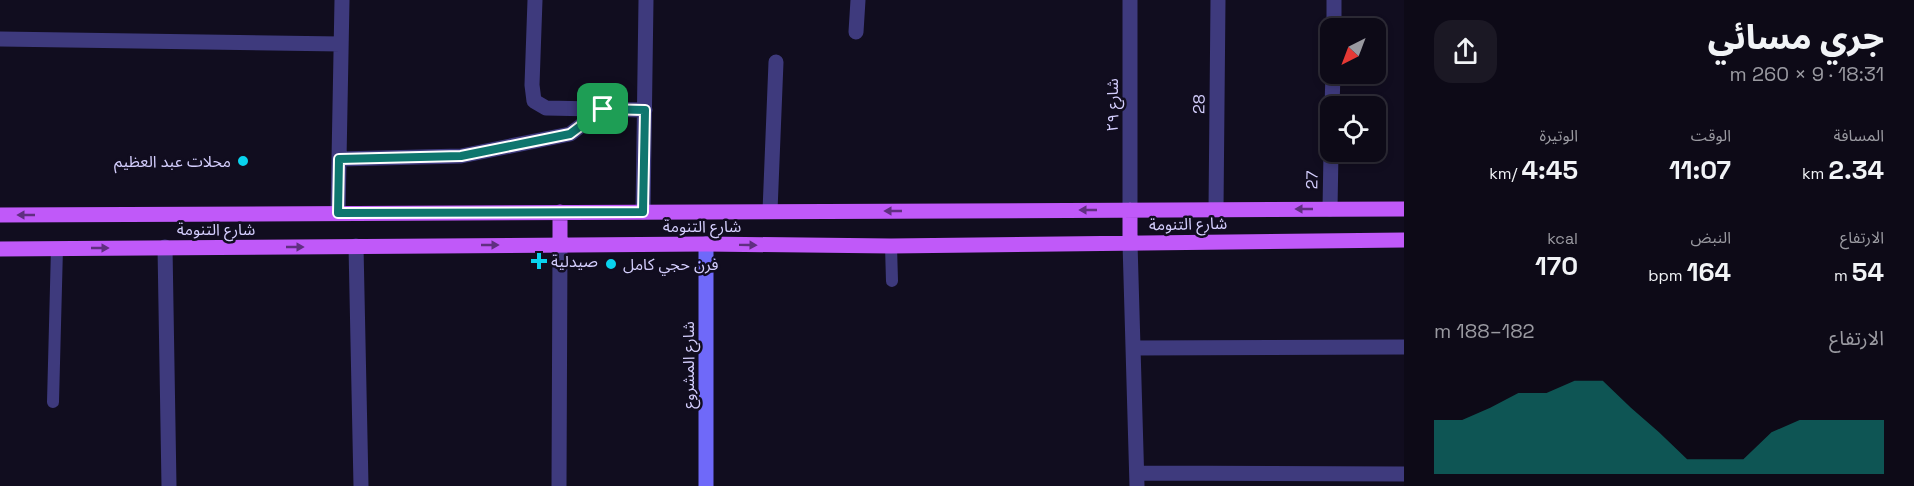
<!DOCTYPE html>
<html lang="ar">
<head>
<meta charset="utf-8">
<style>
  body { margin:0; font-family:"Space Grotesk","Noto Sans Arabic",sans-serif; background:#1b1824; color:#f1f3f6; direction:rtl; height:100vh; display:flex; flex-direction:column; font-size:22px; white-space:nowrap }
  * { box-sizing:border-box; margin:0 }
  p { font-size:20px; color:#9a9aa1 }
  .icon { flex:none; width:33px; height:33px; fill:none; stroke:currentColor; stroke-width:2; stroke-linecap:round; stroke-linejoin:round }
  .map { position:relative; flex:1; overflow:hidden; direction:ltr }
  .panel { display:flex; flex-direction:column; background:#0d0a17; width:510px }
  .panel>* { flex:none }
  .needle { width:39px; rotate:222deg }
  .fabs { position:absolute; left:1320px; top:18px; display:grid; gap:12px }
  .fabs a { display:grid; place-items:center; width:66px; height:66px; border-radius:12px; background:#0d0a17; box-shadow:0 3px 9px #0003,0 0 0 2px #2d2b36; font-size:30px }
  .pin { position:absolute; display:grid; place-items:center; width:51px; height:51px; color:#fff; margin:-26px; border-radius:12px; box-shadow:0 3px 9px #0006 }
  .round { display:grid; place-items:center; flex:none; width:63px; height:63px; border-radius:18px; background:#1b1824 }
  .overview { display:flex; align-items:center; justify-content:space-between; height:102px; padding:0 30px }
  h1 { font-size:33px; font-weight:800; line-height:45px }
  .stats { display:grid; grid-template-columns:repeat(3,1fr); gap:9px; height:102px; padding:6px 30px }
  .stats div { display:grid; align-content:center }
  .stats b { font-size:26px; font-weight:800 }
  .stats small { font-size:16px; font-weight:400 }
  .stats p { font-size:16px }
  .chart { height:168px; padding:12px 30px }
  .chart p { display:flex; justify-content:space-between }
  .chart svg { width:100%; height:108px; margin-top:6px; fill:#0f766e; opacity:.7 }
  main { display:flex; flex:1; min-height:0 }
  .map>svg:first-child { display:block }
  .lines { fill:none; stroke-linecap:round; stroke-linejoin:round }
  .lane { stroke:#3e3a7d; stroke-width:12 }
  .street { stroke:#3e3a7d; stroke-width:15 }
  .secondary { stroke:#6f69f9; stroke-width:15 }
  .primary { stroke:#c059f9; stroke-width:15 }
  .oneway { fill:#602f81 }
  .route-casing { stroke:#fff; stroke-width:12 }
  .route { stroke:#0f766e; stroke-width:8 }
  .poi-dot { fill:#09d3ee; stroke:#110d1f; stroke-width:2 }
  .labels { text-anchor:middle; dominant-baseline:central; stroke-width:5; stroke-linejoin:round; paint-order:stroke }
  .street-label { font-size:16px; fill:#d4cefd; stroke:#110d1f }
  .poi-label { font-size:16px; fill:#d4cefd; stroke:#110d1f; text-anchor:start }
</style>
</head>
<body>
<main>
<section class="panel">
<div class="overview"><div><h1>جري مسائي</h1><p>18:31 · 9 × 260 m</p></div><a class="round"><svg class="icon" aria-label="share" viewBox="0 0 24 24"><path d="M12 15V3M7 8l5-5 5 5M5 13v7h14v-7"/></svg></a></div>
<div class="stats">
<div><p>المسافة</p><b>2.34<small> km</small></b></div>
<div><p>الوقت</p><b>11:07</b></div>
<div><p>الوتيرة</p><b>4:45<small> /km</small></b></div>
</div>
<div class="stats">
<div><p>الارتفاع</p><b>54<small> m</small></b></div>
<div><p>النبض</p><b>164<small> bpm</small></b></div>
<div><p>kcal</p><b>170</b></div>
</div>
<div class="chart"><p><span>الارتفاع</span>182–188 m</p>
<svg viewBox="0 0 160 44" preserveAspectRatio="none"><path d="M0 44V22L10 22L20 17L30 11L40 11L50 6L60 6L70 17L80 27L90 38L100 38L110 38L120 27L130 22L140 22L150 22L160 22V44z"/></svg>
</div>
</section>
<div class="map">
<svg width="1404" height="486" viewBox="0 0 1404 486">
  <rect width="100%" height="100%" fill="#110d1f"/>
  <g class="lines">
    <path class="lane" d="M891 246 892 281
      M53 402 57 248"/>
    <path class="street" d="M535 0 532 85 534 101 546 108 645 110
      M1130 0V210
      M1334 28V0
      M856 32 858 0
      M0 39 341 44
      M1332 106 1333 74
      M339 159 461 156 570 134 603 109
      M1216 209 1218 0
      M1330 209 1331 152
      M770 211 776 62
      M643 212 646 0
      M338 213 342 0
      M1130 243 1137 486
      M356 246 361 486
      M165 247 169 486
      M1133 348 1404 347
      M1137 473 1404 474
      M559 486 560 245"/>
    <path class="secondary" d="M706 244V486"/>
    <path class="primary" d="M560 212V245
      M0 215 1404 209
      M1130 243V210
      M0 249 706 244 891 246 1404 240"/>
  </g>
  <defs><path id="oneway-solid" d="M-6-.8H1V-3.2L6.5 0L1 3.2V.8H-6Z" transform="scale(1.5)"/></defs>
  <g class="oneway">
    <use href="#oneway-solid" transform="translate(1304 209) rotate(180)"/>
    <use href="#oneway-solid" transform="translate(1088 210) rotate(180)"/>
    <use href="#oneway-solid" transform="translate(893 211) rotate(180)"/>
    <use href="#oneway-solid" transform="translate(26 215) rotate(180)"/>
    <use href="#oneway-solid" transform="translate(490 245)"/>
    <use href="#oneway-solid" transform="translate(748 245) rotate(1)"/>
    <use href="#oneway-solid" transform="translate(295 247)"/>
    <use href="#oneway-solid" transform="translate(100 248)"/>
  </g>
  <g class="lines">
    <defs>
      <path id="route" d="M603 109 645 110 643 212 338 213 339 159 461 156 570 134Z"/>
    </defs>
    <use href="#route" class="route-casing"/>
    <use href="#route" class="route"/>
  </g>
  <g class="poi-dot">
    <circle cx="243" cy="161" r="6"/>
    <path d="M536 252h6v6h6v6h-6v6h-6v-6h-6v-6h6z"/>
    <circle cx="611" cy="264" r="6"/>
  </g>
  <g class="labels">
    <g class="street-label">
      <text transform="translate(1199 104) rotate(-89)">28</text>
      <text transform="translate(1112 105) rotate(-90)">شارع ٢٩</text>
      <text transform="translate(1312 180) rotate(-89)">27</text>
      <text transform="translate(1188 224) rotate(-1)">شارع التنومة</text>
      <text x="702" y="226">شارع التنومة</text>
      <text x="216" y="229">شارع التنومة</text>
      <text transform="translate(688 365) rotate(-90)">شارع المشروع</text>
    </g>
    <g class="poi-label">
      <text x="231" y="161" text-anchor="end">محلات عبد العظيم</text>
      <text x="551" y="261">صيدلية</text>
      <text x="623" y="264">فرن حجي كامل</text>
    </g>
  </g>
</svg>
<div class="fabs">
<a><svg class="needle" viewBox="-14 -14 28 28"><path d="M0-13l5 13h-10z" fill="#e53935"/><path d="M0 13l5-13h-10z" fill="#9a9aa1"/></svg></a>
<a><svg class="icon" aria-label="locate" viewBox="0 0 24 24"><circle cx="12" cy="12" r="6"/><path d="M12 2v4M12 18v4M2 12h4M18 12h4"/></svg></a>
</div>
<div class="pin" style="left:603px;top:109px;background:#1e9e55"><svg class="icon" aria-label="arrive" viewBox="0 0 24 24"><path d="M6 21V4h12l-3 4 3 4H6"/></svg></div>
</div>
</main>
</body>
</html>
